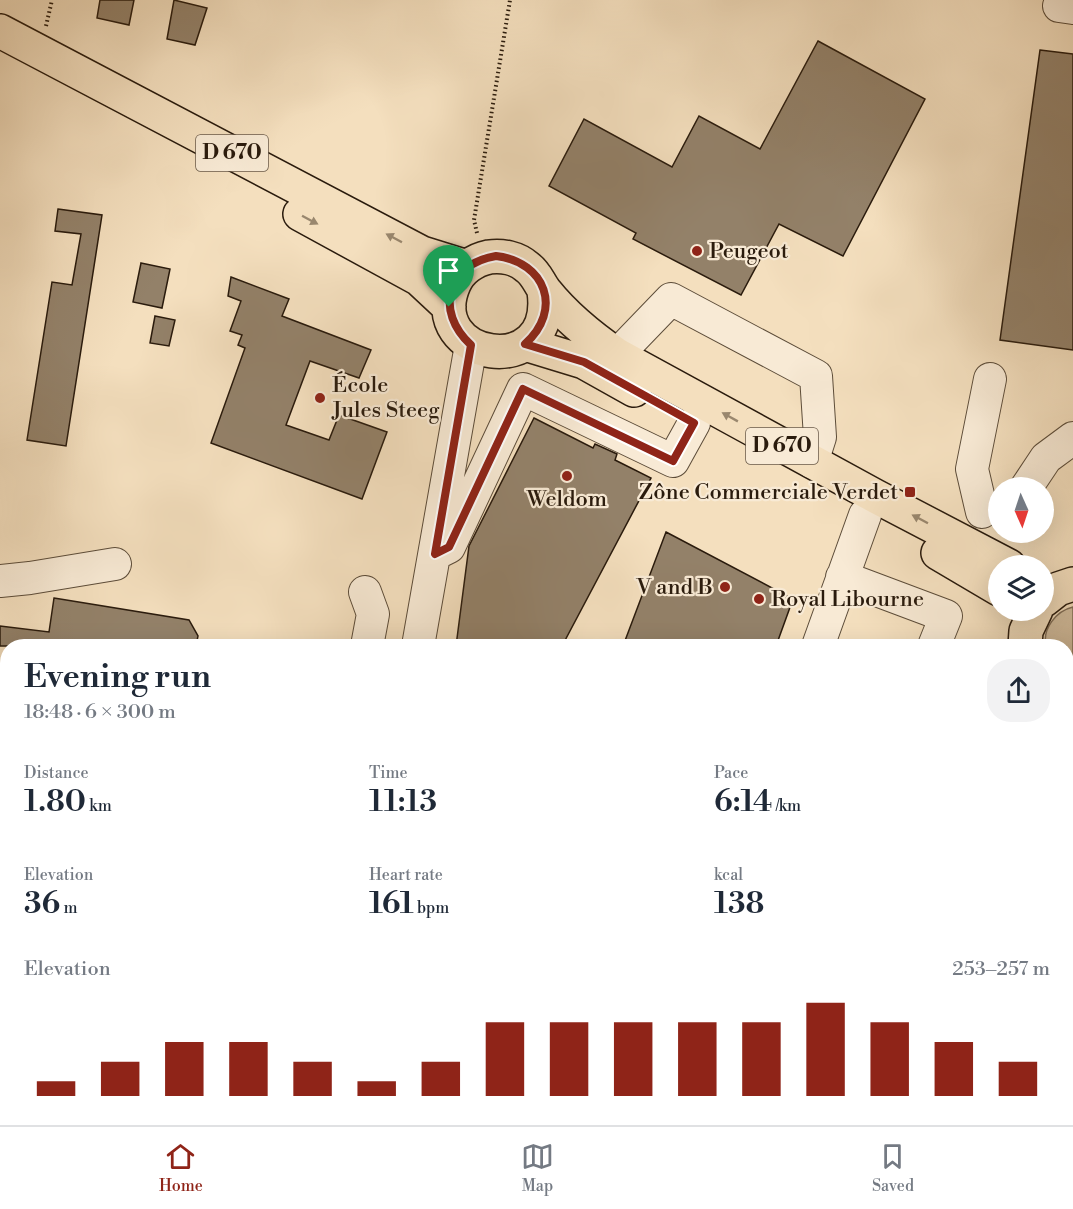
<!DOCTYPE html>
<html lang="en">
<head>
<meta charset="utf-8">
<style>
  body { margin:0; font-family:"Libre Bodoni",serif; background:#f2f2f3; color:#1f2937; height:100vh; display:flex; flex-direction:column; font-size:22px; white-space:nowrap }
  * { box-sizing:border-box; margin:0 }
  p { font-size:20px; color:#747a83 }
  .icon { flex:none; width:33px; height:33px; fill:none; stroke:currentColor; stroke-width:2; stroke-linecap:round; stroke-linejoin:round }
  .map { position:relative; flex:1; overflow:hidden }
  .drawer { position:absolute; left:0px; top:639px; width:1074px; height:486px; display:flex; flex-direction:column; background:#fff; border-radius:24px 24px 0 0; box-shadow:0 6px 24px #0002 }
  .drawer>* { flex:none }
  .needle { width:39px; rotate:177deg }
  .tools { position:absolute; left:988px; top:477px; display:grid; gap:12px }
  .tools a { display:grid; place-items:center; width:66px; height:66px; border-radius:50%; background:#fff; box-shadow:0 6px 24px #0002; font-size:30px }
  .pin { position:absolute; display:grid; place-items:center; width:51px; height:51px; color:#fff; margin:-62px -26px; border-radius:50% 50% 50% 0; rotate:-45deg; box-shadow:0 0 6px #0007 }
  .pin .icon { rotate:45deg }
  .round { display:grid; place-items:center; flex:none; width:63px; height:63px; border-radius:24px; background:#f2f2f3 }
  .summary { display:flex; align-items:center; justify-content:space-between; height:102px; padding:0 24px }
  h1 { font-size:33px; font-weight:600; line-height:45px }
  .stats { display:grid; grid-template-columns:repeat(3,1fr); gap:9px; height:102px; padding:6px 24px }
  .stats div { display:grid; align-content:center }
  .stats b { font-size:30px; font-weight:600 }
  .stats small { font-size:16px; font-weight:400 }
  .stats p { font-size:16px }
  .chart { height:168px; padding:12px 24px }
  .chart p { display:flex; justify-content:space-between }
  .chart svg { width:100%; height:108px; margin-top:6px; stroke:#8f2418; stroke-width:6 }
  .menu { display:flex; justify-content:space-around; align-items:center; height:84px; border-top:2px solid #e0e1e3; background:#fff; font-size:16px; color:#747a83 }
  .menu a { display:grid; justify-items:center; gap:3px }
  .menu .current { color:#8f2418 }
  .map>svg:first-child { display:block }
  .green { fill:#d2bea0; stroke:#7e6c56; stroke-width:1.5 }
  .building { fill:#938169; stroke:#2a1b0d; stroke-width:1.5 }
  .lines { fill:none; stroke-linecap:round; stroke-linejoin:round }
  .minor-casing { stroke:#5c4c39; stroke-width:34 }
  .major-casing { stroke:#2a1b0d; stroke-width:36 }
  .highway-casing { stroke:#2a1b0d; stroke-width:36 }
  .path { stroke:#2a1b0d; stroke-width:4; stroke-dasharray:1.5 3; stroke-linecap:butt }
  .minor { stroke:#f8ead5; stroke-width:32 }
  .major { stroke:#f4dfbe; stroke-width:33 }
  .highway { stroke:#f4dfbe; stroke-width:33 }
  .oneway { fill:#99876e }
  .route-casing { stroke:#fff; stroke-width:12 }
  .route { stroke:#8f2418; stroke-width:8 }
  .poi-dot { fill:#8f2418; stroke:#f8ead5; stroke-width:2 }
  .labels { text-anchor:middle; dominant-baseline:central; stroke-width:4.5; stroke-linejoin:round; paint-order:stroke }
  .shield { fill:#f8ead5; stroke:#685949; stroke-width:1.5 }
  .shield-label { font-size:21px; font-weight:bold; fill:#2a1b0d }
  .poi-label { font-size:22px; fill:#2a1b0d; stroke:#f8ead5; text-anchor:start }
</style>
</head>
<body>
<div class="map">
<svg width="1073" height="1125" viewBox="0 0 1073 1125">
  <rect width="100%" height="100%" fill="#f4dfbe"/>
  <filter id="stains"><feTurbulence type="fractalNoise" baseFrequency=".00333" numOctaves="4"/><feColorMatrix values="0 0 0 0 .2 0 0 0 0 .09 0 0 0 0 .02 0 0 0 .5 -.17"/></filter>
  <radialGradient id="worn" r=".72"><stop offset=".6" stop-color="#630" stop-opacity="0"/><stop offset="1" stop-color="#630" stop-opacity=".3"/></radialGradient>
  <path class="green" d="M1073 607V684L1067 680 1066 646H1046C1042 629 1056 611 1073 607Z
    M1073 736V1125H1025L1026 1118H1066V737Z"/>
  <path class="building" d="M100 0H134L129 25 97 18Z
    M174 0 207 8 195 45 167 39Z
    M818 41 925 99 843 256 779 224 741 295 633 239 636 233 549 186 584 119 672 167 699 116 760 149Z
    M1040 50 1073 54V350L1000 340Z
    M58 209 102 215 66 446 27 440 52 282 72 285 81 234 55 231Z
    M141 263 170 269 162 308 133 302Z
    M231 277 289 299 282 316 371 350 359 378 310 361 286 425 329 440 339 415 387 432 362 499 211 443 245 348 238 345 242 335 230 331 241 301 228 296Z
    M155 316 175 320 169 346 150 343Z
    M534 418 593 448 595 444 617 454 615 460 651 478 562 646H456L469 546Z
    M666 532 793 599 776 646H623Z
    M54 598 189 620 198 636 196 646H0V626L49 632Z"/>
  <g class="lines">
    <defs>
      <path id="minor" d="M1059 6 1073 8
        M617 355 671 299 816 376 820 437 812 462
        M1026 488 1046 458 1073 438
        M982 512 972 469 990 379
        M435 554 449 547 523 389 673 461 694 423
        M842 577 946 616 934 646
        M0 581 30 578 115 564
        M365 592 373 614 367 646
        M418 646 471 345
        M818 646 865 515
        M0 834 8 835
        M0 905 8 906
        M85 1125 86 1118
        M338 1125 340 1118
        M596 1125 598 1118"/>
      <path id="major" d="M0 31 422 253 467 267
        M300 214 419 279 449 307
        M544 291C557 384 421 360 454 284 460 270 474 260 489 257 502 255 517 258 527 267 537 274 539 284 546 292 566 317 591 337 617 355L875 496 1009 566
        M525 344 584 362 634 390
        M938 553 999 589
        M1044 600 1058 589 1073 584
        M1025 646 1026 631 1036 610
        M1066 702 1073 704"/>
      <path id="highway" d="M1015 1125 1016 1118"/>
    </defs>
    <use href="#minor" class="minor-casing"/>
    <use href="#major" class="major-casing"/>
    <use href="#highway" class="highway-casing"/>
    <path class="path" d="M46 26 52 0
      M477 233 474 220 510 0"/>
    <use href="#minor" class="minor"/>
    <use href="#major" class="major"/>
    <use href="#highway" class="highway"/>
  </g>
  <defs><path id="oneway-solid" d="M-6-.8H1V-3.2L6.5 0L1 3.2V.8H-6Z" transform="scale(1.5)"/></defs>
  <g class="oneway">
    <use href="#oneway-solid" transform="translate(310 220) rotate(28)"/>
    <use href="#oneway-solid" transform="translate(394 238) rotate(-152)"/>
    <use href="#oneway-solid" transform="translate(730 417) rotate(-151)"/>
    <use href="#oneway-solid" transform="translate(920 519) rotate(-152)"/>
  </g>
  <g class="lines">
    <defs>
      <path id="route" d="M496 256C546 262 563 310 525 344L584 362 694 423 673 461 523 389 449 547 435 554 471 345C434 311 447 264 496 256Z"/>
    </defs>
    <use href="#route" class="route-casing"/>
    <use href="#route" class="route"/>
  </g>
  <g class="poi-dot">
    <circle cx="697" cy="251" r="6"/>
    <circle cx="320" cy="398" r="6"/>
    <circle cx="567" cy="476" r="6"/>
    <rect x="904" y="486" width="12" height="12" rx="3"/>
    <circle cx="725" cy="587" r="6"/>
    <circle cx="759" cy="599" r="6"/>
  </g>
  <g class="labels">
    <g class="shield">
      <rect x="196" y="135" width="72" height="36" rx="4.5"/>
      <rect x="746" y="428" width="72" height="36" rx="4.5"/>
    </g>
    <g class="shield-label">
      <text x="232" y="153">D 670</text>
      <text x="782" y="446">D 670</text>
    </g>
    <g class="poi-label">
      <text x="709" y="251">Peugeot</text>
      <text x="332" y="385">École<tspan x="332" dy="25">Jules Steeg</tspan></text>
      <text x="898" y="492" text-anchor="end">Zône Commerciale Verdet</text>
      <text x="567" y="499" text-anchor="middle">Weldom</text>
      <text x="713" y="587" text-anchor="end">V and B</text>
      <text x="771" y="599">Royal Libourne</text>
    </g>
  </g>
  <rect width="100%" height="100%" filter="url(#stains)"/>
  <rect width="100%" height="100%" fill="url(#worn)"/>
</svg>
<div class="tools">
<a><svg class="needle" viewBox="-14 -14 28 28"><path d="M0-13l5 13h-10z" fill="#e53935"/><path d="M0 13l5-13h-10z" fill="#747a83"/></svg></a>
<a><svg class="icon" aria-label="layers" viewBox="0 0 24 24"><path d="M12 4l9 5-9 5-9-5zM3 14l9 5 9-5"/></svg></a>
</div>
<div class="pin" style="left:449px;top:307px;background:#1e9e55"><svg class="icon" aria-label="arrive" viewBox="0 0 24 24"><path d="M6 21V4h12l-3 4 3 4H6"/></svg></div>
<section class="drawer">
<div class="summary"><div><h1>Evening run</h1><p>18:48 · 6 × 300 m</p></div><a class="round"><svg class="icon" aria-label="share" viewBox="0 0 24 24"><path d="M12 15V3M7 8l5-5 5 5M5 13v7h14v-7"/></svg></a></div>
<div class="stats">
<div><p>Distance</p><b>1.80<small> km</small></b></div>
<div><p>Time</p><b>11:13</b></div>
<div><p>Pace</p><b>6:14<small> /km</small></b></div>
</div>
<div class="stats">
<div><p>Elevation</p><b>36<small> m</small></b></div>
<div><p>Heart rate</p><b>161<small> bpm</small></b></div>
<div><p>kcal</p><b>138</b></div>
</div>
<div class="chart"><p><span>Elevation</span>253–257 m</p>
<svg viewBox="0 0 160 44" preserveAspectRatio="none"><path d="M5 44V38M15 44V30M25 44V22M35 44V22M45 44V30M55 44V38M65 44V30M75 44V14M85 44V14M95 44V14M105 44V14M115 44V14M125 44V6M135 44V14M145 44V22M155 44V30"/></svg>
</div>
</section>
</div>
<nav class="menu">
<a class="current"><svg class="icon" aria-label="home" viewBox="0 0 24 24"><path d="M3 11l9-7 9 7M6 9v11h12V9"/></svg>Home</a>
<a><svg class="icon" aria-label="map" viewBox="0 0 24 24"><path d="M3 6l6-2 6 2 6-2v14l-6 2-6-2-6 2zM9 4v14M15 6v14"/></svg>Map</a>
<a><svg class="icon" aria-label="saved" viewBox="0 0 24 24"><path d="M7 4h10v16l-5-4-5 4z"/></svg>Saved</a>
</nav>
</body>
</html>
